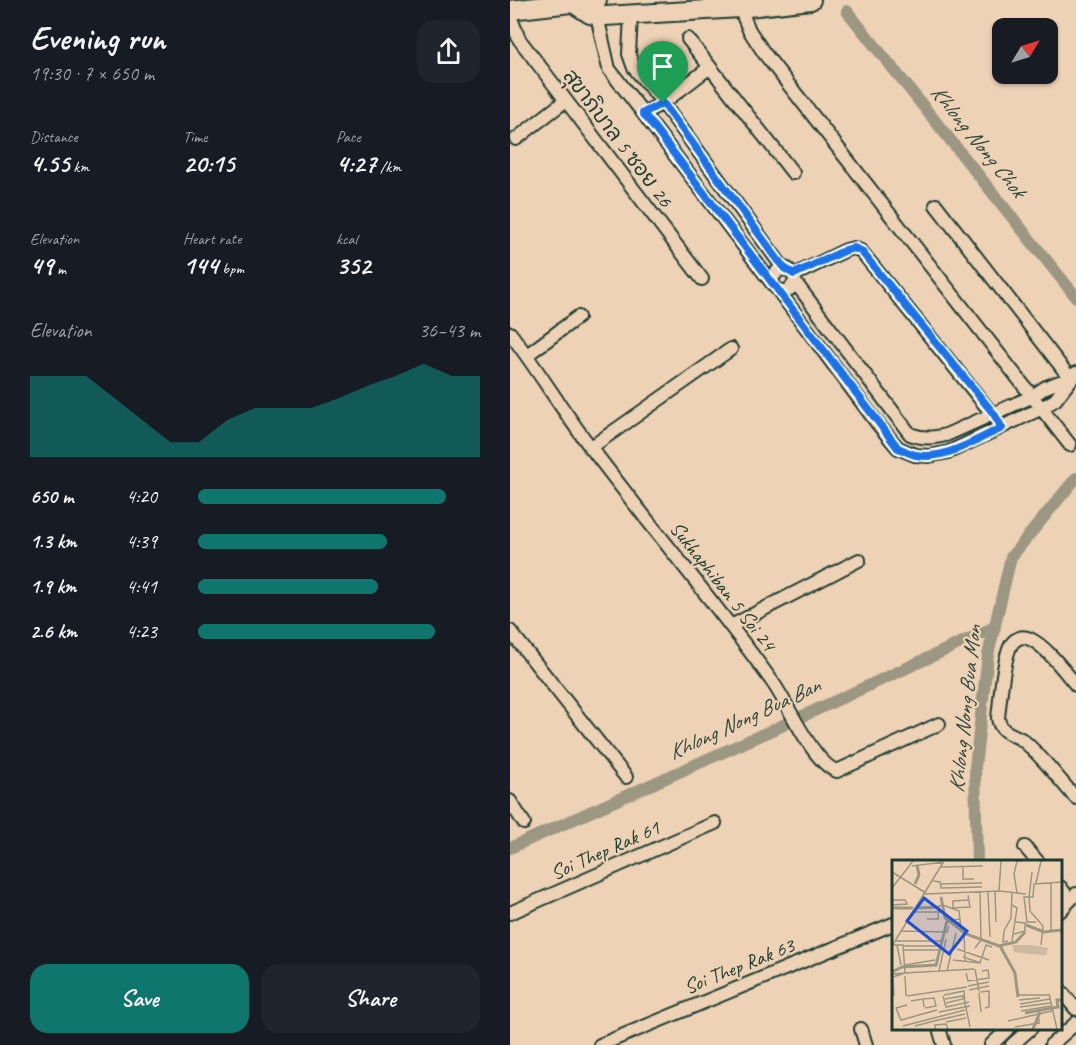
<!DOCTYPE html>
<html lang="en">
<head>
<meta charset="utf-8">
<style>
  body { margin:0; font-family:Caveat,"Playpen Sans Thai",sans-serif; background:#20242c; color:#f1f3f6; height:100vh; display:flex; flex-direction:column; font-size:22px; white-space:nowrap }
  * { box-sizing:border-box; margin:0 }
  p { font-size:20px; color:#9ea1a6 }
  .icon { flex:none; width:33px; height:33px; fill:none; stroke:currentColor; stroke-width:2; stroke-linecap:round; stroke-linejoin:round }
  .map { position:relative; flex:1; overflow:hidden }
  .drawer { display:flex; flex-direction:column; background:#171b24; width:510px }
  .drawer>* { flex:none }
  .needle { width:39px; rotate:52deg }
  .fabs { position:absolute; left:482px; top:18px; display:grid; gap:12px }
  .fabs a { display:grid; place-items:center; width:66px; height:66px; border-radius:12px; background:#171b24; box-shadow:0 2px 4px #0004; font-size:30px }
  .pin { position:absolute; display:grid; place-items:center; width:51px; height:51px; color:#fff; margin:-62px -26px; border-radius:50% 50% 50% 0; rotate:-45deg; box-shadow:0 0 6px #0007 }
  .pin .icon { rotate:45deg }
  .round { display:grid; place-items:center; flex:none; width:63px; height:63px; border-radius:18px; background:#20242c }
  .headline { display:flex; align-items:center; justify-content:space-between; height:102px; padding:0 30px }
  h1 { font-size:33px; font-weight:700; line-height:45px }
  .metrics { display:grid; grid-template-columns:repeat(3,1fr); gap:9px; height:102px; padding:6px 30px }
  .metrics div { display:grid; align-content:center }
  .metrics b { font-size:26px; font-weight:700 }
  .metrics small { font-size:16px; font-weight:400 }
  .metrics p { font-size:16px }
  .chart { height:168px; padding:12px 30px }
  .chart p { display:flex; justify-content:space-between }
  .chart svg { width:100%; height:108px; margin-top:6px; fill:#0f766e; opacity:.7 }
  .cta { display:flex; gap:12px; margin-top:auto; padding:12px 30px }
  .cta a { flex:1; height:69px; border-radius:18px; background:#0f766e; color:#fff; font-size:24px; font-weight:700; line-height:69px; text-align:center }
  .cta a+a { background:#20242c; color:#f1f3f6 }
  ul { padding:0 30px; list-style:none; font-size:20px }
  li { display:grid; grid-template-columns:96px 72px 1fr; align-items:center; height:45px }
  li i { height:15px; border-radius:8px; background:#0f766e }
  main { display:flex; flex:1; min-height:0 }
  .map>svg:first-child { display:block }
  .lines { fill:none; stroke-linecap:round; stroke-linejoin:round }
  .canal { stroke:#9c9782; stroke-width:12 }
  .minor-casing { stroke:#1f3d34; stroke-width:16 }
  .secondary-casing { stroke:#1f3d34; stroke-width:22 }
  .minor { stroke:#eed2b5; stroke-width:12 }
  .secondary { stroke:#eed2b5; stroke-width:18 }
  .route-casing { stroke:#fff; stroke-width:12 }
  .route { stroke:#1a73e8; stroke-width:8 }
  .labels { text-anchor:middle; dominant-baseline:central; stroke-width:4.5; stroke-linejoin:round; paint-order:stroke }
  .street-label { font-size:21px; fill:#1f3d34; stroke:#eed2b5 }
  .water-label { font-size:22px; font-style:italic; fill:#324a40; stroke:#eed2b5 }
  .inset-river { fill:none; stroke:#9c9782; stroke-width:3 }
  .inset-road { fill:none; stroke:#9b9681; stroke-width:1.5 }
  .view { fill:#1d4ed8; fill-opacity:0.15; stroke:#1d4ed8; stroke-width:3 }
  .inset-edge { fill:none; stroke:#1f3d34; stroke-width:3 }
</style>
</head>
<body>
<main>
<section class="drawer">
<div class="headline"><div><h1>Evening run</h1><p>19:30 · 7 × 650 m</p></div><a class="round"><svg class="icon" aria-label="share" viewBox="0 0 24 24"><path d="M12 15V3M7 8l5-5 5 5M5 13v7h14v-7"/></svg></a></div>
<div class="metrics">
<div><p>Distance</p><b>4.55<small> km</small></b></div>
<div><p>Time</p><b>20:15</b></div>
<div><p>Pace</p><b>4:27<small> /km</small></b></div>
</div>
<div class="metrics">
<div><p>Elevation</p><b>49<small> m</small></b></div>
<div><p>Heart rate</p><b>144<small> bpm</small></b></div>
<div><p>kcal</p><b>352</b></div>
</div>
<div class="chart"><p><span>Elevation</span>36–43 m</p>
<svg viewBox="0 0 160 44" preserveAspectRatio="none"><path d="M0 44V11L10 11L20 11L30 20L40 29L50 38L60 38L70 29L80 24L90 24L100 24L110 20L120 15L130 11L140 6L150 11L160 11V44z"/></svg>
</div>
<ul>
<li><b>650 m</b>4:20<i style="width:88%"></i></li>
<li><b>1.3 km</b>4:39<i style="width:67%"></i></li>
<li><b>1.9 km</b>4:41<i style="width:64%"></i></li>
<li><b>2.6 km</b>4:23<i style="width:84%"></i></li>
</ul>
<div class="cta"><a>Save</a><a>Share</a></div>
</section>
<div class="map">
<svg width="566" height="1045" viewBox="0 0 566 1045">
  <rect width="100%" height="100%" fill="#eed2b5"/>
  <filter id="ink" filterUnits="userSpaceOnUse"><feTurbulence type="fractalNoise" baseFrequency=".0167" numOctaves="2"/><feDisplacementMap in="SourceGraphic" scale="12" xChannelSelector="R" yChannelSelector="G"/><feConvolveMatrix kernelMatrix="1 2 1 2 8 2 1 2 1" color-interpolation-filters="sRGB"/></filter>
  <g filter="url(#ink)">
    <g class="lines">
      <path class="canal" d="M337 11 566 297
        M0 848 267 728 485 627
        M467 862 465 767 478 655 501 557 566 478"/>
      <defs>
        <path id="minor" d="M230 8 239 30 254 53 560 445
          M121 14 119 54 124 68 153 103 274 269
          M0 16 9 39 192 279
          M87 16 99 69 133 113 264 286C269 292 274 292 280 289L285 282 284 275 278 269 268 270 262 279 264 286
          M178 39 283 173
          M133 113 153 103 200 67
          M6 139 55 101
          M426 205 560 378
          M284 275 336 250 344 248 351 251 487 420
          M285 282 400 434C413 439 423 438 436 435L521 397 536 387 560 378
          M267 289 367 423 388 448 405 455 419 456 439 452 530 409 545 400 566 373
          M0 333C29 371 53 412 82 449 141 527 204 601 261 680 277 701 303 764 327 771L429 724
          M17 355 68 317
          M80 448 221 349
          M221 626 349 560
          M0 631 116 777
          M566 685C554 671 536 646 520 639 513 635 505 638 501 645 493 659 490 701 488 718 490 732 500 733 511 739 528 751 551 782 566 798
          M0 801 14 823
          M515 847 528 862
          M550 887 560 900
          M550 911 566 894
          M0 913 205 823
          M550 990 566 1009
          M429 1028 434 1045
          M351 1029 356 1045
          M90 1045 383 924
          M481 1045 499 1028
          M502 1045 521 1028
          M541 1045 566 1023"/>
        <path id="secondary" d="M63 3 80 14 95 16 230 8 301 0
          M0 10 87 0"/>
      </defs>
      <use href="#minor" class="minor-casing"/>
      <use href="#secondary" class="secondary-casing"/>
      <use href="#minor" class="minor"/>
      <use href="#secondary" class="secondary"/>
    </g>
  </g>
  <g class="lines" filter="url(#ink)">
    <defs>
      <path id="route" d="M153 103 274 268 284 274 336 250 344 248 351 251 484 414 492 428C467 439 434 461 406 455 400 454 394 450 388 448L133 113Z"/>
    </defs>
    <use href="#route" class="route-casing"/>
    <use href="#route" class="route"/>
  </g>
  <g class="labels">
    <g class="street-label">
      <text transform="translate(108 138) rotate(53)">สุขาภิบาล 5 ซอย 26</text>
      <text transform="translate(213 586) rotate(52)">Sukhaphiban 5 Soi 24</text>
      <text transform="translate(95 850) rotate(-24)">Soi Thep Rak 61</text>
      <text transform="translate(229 966) rotate(-22)">Soi Thep Rak 63</text>
    </g>
    <g class="water-label">
      <text transform="translate(468 141) rotate(51)">Khlong Nong Chok</text>
      <text transform="translate(455 709) rotate(-84)">Khlong Nong Bua Mon</text>
      <text transform="translate(234 719) rotate(-25)">Khlong Nong Bua Ban</text>
    </g>
  </g>
  <g transform="translate(382 860)">
    <rect width="170" height="170" fill="#eed2b5"/>
    <path d="M120 85H140L156 88 154 95 137 94 122 92Z" fill="#ccbaa0"/>
    <path class="inset-river" d="M23 24 27 15 25 5M49 37 53 58 74 74 107 86 124 82 133 72M0 48H21M26 48 48 47M134 65 152 72 170 70M108 86 123 113 126 137M0 112 10 107 44 105 55 61M133 153 166 147 165 140H170M141 169 148 152"/>
    <path class="inset-road" d="M20 6 52 2M71 6V19H82M48 7 91 6M0 12 34 33M41 21 48 22 49 28 90 27M144 23 149 1M159 23V70L164 71M48 24 90 23M0 28 21 1M103 31 104 62M107 31 109 1M96 32 98 77M125 33 122 14 125 1H130M33 34 107 31 134 34M137 37 138 51 151 66 149 85M137 37 140 12M76 40 61 41V48L78 47 76 35M0 45 15 44 13 40H0M22 52H49M35 59H46L47 46 51 45 67 51 69 68 73 70M68 59 56 61 68 63M144 62H135L132 37H141L142 24 170 22M72 70 73 101M9 71 55 72 57 66M122 74 133 71V63L124 62M4 81H50M116 81 111 82 112 71 119 58 120 32M120 81 125 48 120 45M1 85H11L13 113M5 85 9 105M0 86 52 1M11 86H48M83 88 89 80 88 32M65 89 97 100M11 90H47M71 97 89 103M61 100 88 103 94 85 100 87M13 105 43 100M83 109 87 131M47 111 54 79M55 111 64 73M13 113 82 109M74 113 76 121 97 118 96 110 90 111M1 114 13 113 1 117M13 116 14 136M1 117 2 136M76 126 97 122M77 130 97 126M88 132 97 131V147L93 148M87 133 89 152M157 134 165 169M127 135H157M15 136 75 127M51 136 54 147 73 143 72 131 52 135M31 139 42 138 44 146 33 148M53 139 71 136V139L54 143M127 140 148 138M19 141 31 139 32 147M77 142 73 143 78 167M128 144 158 139M15 145 4 148 9 160 45 150M128 147 158 143M129 151 159 146M47 152 78 146M42 161 73 154M116 161 160 151M54 162 74 158M11 166 73 150M23 166 42 161M123 167 147 163V159M43 169V165L54 164 56 169"/>
    <path class="view" d="M32 38 75 71 57 94 15 61Z"/>
    <rect width="170" height="170" class="inset-edge"/>
  </g>
</svg>
<div class="fabs">
<a><svg class="needle" viewBox="-14 -14 28 28"><path d="M0-13l5 13h-10z" fill="#e53935"/><path d="M0 13l5-13h-10z" fill="#9ea1a6"/></svg></a>
</div>
<div class="pin" style="left:153px;top:103px;background:#1e9e55"><svg class="icon" aria-label="arrive" viewBox="0 0 24 24"><path d="M6 21V4h12l-3 4 3 4H6"/></svg></div>
</div>
</main>
</body>
</html>
